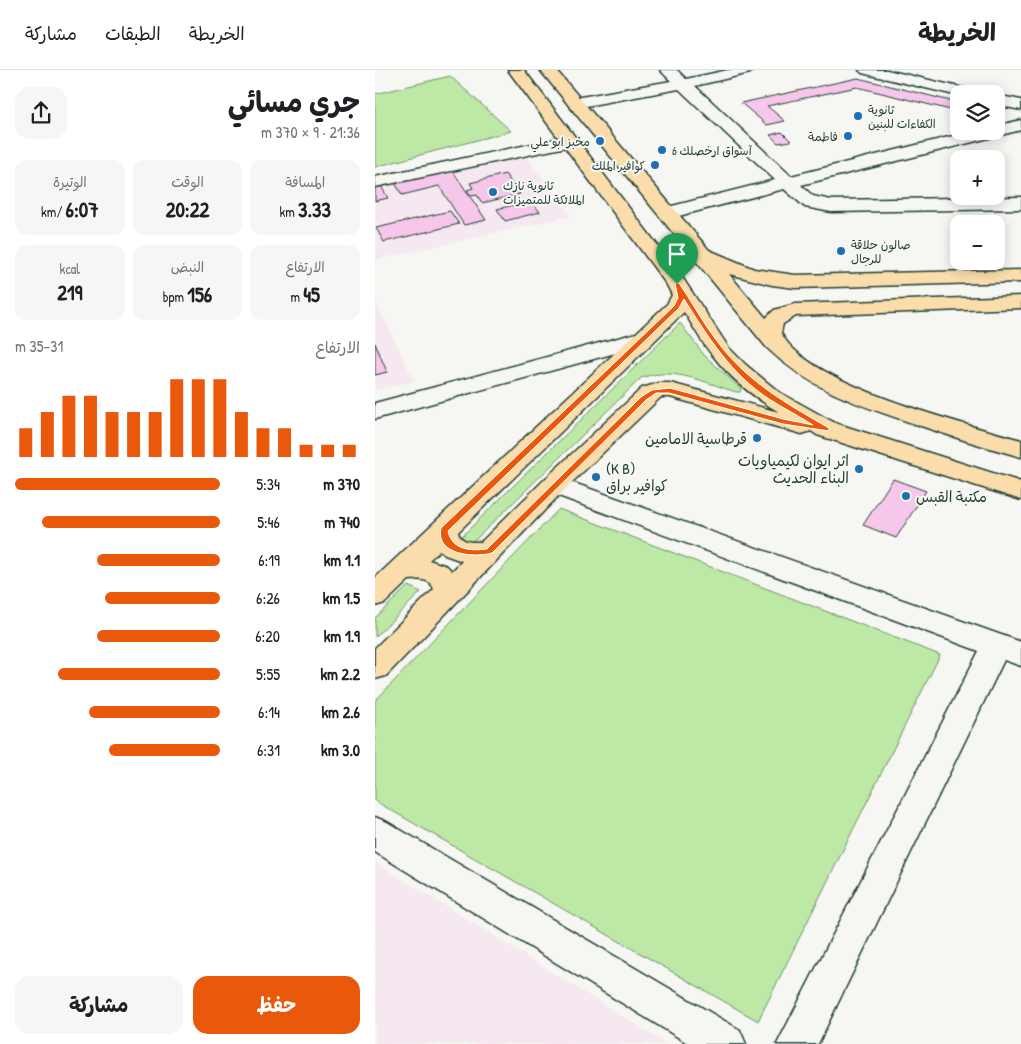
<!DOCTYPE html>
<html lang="ar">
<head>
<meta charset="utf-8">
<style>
  body { margin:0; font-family:"Patrick Hand","Playpen Sans Arabic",sans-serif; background:#f6f6f6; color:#202124; direction:rtl; height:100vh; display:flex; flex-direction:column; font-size:19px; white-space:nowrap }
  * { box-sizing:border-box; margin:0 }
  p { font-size:16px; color:#757577 }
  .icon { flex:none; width:28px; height:28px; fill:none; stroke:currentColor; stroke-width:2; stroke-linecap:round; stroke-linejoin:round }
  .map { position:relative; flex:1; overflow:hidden; direction:ltr }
  .details { display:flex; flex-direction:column; background:#fff; width:375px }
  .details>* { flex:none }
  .controls { position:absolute; left:575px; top:15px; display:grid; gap:10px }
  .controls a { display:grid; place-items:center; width:55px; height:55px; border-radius:10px; background:#fff; box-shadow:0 2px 12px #0003; font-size:25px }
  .pin { position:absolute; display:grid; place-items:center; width:42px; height:42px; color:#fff; margin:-51px -21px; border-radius:50% 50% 50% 0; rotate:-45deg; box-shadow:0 0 5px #0007 }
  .pin .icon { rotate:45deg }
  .round { display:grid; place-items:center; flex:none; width:52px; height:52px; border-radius:15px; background:#f6f6f6 }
  .overview { display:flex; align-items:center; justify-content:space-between; height:85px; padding:0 15px }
  h1 { font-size:28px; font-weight:700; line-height:38px }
  .figures { display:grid; grid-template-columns:repeat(3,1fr); gap:8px; height:85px; padding:5px 15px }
  .figures div { display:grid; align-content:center; border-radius:12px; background:#f6f6f6; text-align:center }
  .figures b { font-size:21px; font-weight:700 }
  .figures small { font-size:14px; font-weight:400 }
  .figures p { font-size:14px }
  .chart { height:140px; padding:10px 15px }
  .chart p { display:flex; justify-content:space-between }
  .chart svg { width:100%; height:90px; margin-top:5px; stroke:#ea580c; stroke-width:6 }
  .cta { display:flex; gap:10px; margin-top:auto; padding:10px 15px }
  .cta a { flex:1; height:58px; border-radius:15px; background:#ea580c; color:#fff; font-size:20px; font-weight:700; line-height:58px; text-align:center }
  .cta a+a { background:#f6f6f6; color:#202124 }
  ul { padding:0 15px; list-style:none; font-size:16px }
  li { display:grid; grid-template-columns:80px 60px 1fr; align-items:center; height:38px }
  li i { height:12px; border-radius:6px; background:#ea580c }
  header { display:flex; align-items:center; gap:30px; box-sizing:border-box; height:70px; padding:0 25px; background:#fff; border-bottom:1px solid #e0e0e0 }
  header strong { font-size:24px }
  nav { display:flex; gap:28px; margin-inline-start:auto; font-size:18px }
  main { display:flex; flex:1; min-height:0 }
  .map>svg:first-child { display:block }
  .built { fill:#f6e8f0 }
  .green { fill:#bde8a5; stroke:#6e926c }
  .building { fill:#f6c7ea; stroke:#1f3d34 }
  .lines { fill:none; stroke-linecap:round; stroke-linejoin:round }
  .minor-casing { stroke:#1f3d34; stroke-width:3 }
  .major-casing { stroke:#1f3d34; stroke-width:3 }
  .minor { fill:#f6f6f2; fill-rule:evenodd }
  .major { fill:#faddab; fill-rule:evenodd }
  .route { fill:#ea580c; stroke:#fff; fill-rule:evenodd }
  .poi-dot { fill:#1f6fb2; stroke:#f6f6f2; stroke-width:2 }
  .labels { text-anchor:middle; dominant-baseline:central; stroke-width:4; stroke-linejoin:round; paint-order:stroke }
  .far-poi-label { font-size:12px; fill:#1f3d34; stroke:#f6f6f2; text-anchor:start }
  .poi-label { font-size:15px; fill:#1f3d34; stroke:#f6f6f2; text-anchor:end }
</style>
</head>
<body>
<header>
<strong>الخريطة</strong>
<nav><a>الخريطة</a><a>الطبقات</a><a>مشاركة</a></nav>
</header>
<main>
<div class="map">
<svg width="646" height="974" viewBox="0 0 646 974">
  <rect width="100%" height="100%" fill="#f6f6f2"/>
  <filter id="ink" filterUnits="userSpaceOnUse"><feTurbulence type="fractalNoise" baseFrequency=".02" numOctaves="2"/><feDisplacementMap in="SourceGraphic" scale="10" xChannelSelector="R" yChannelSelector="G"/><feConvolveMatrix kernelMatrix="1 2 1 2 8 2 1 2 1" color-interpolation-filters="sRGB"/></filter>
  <g filter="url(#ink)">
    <path class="built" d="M149 84 196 146 0 190V115Z
      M0 230 39 311 0 320Z
      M0 792 292 974H0Z"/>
    <path class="green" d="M75 6 136 61 0 97V24Z
      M305 253 329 285 366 319 365 322H361C331 313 298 296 266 308L102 468 95 473 86 470 87 466Z
      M184 439 565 585 383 951 0 731V631Z
      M33 516 46 522 0 567V548Z"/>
    <path class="building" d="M483 8 584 33V42L482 17 392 36 410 51 392 55 366 33Z
      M407 62 416 71 403 73 395 65Z
      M77 100 111 150 89 155 64 116 27 125 20 113Z
      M130 104 145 124 107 133 102 125 96 126 92 120 98 118 95 113Z
      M6 116 13 128 0 131V117Z
      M156 131 165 142 130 151 122 139Z
      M75 141 84 154 9 172 1 158Z
      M0 273 12 302 0 305Z
      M518 409 551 421 521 468 488 455Z"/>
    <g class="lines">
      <defs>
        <path id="minor" d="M285 0H302L311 9 353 0H378L375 3 320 16 416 106 598 61H621V56L646 50V60L426 115 438 126 456 130 646 127V139L456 142 430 137 409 119 292 149 285 147 283 143 285 139 400 110 304 19 200 38 194 36 192 33 194 30 200 28 296 11Z
          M484 0H512L601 21 603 24H584V26L487 3Z
          M621 25 646 30V40L621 35Z
          M195 66 201 67 204 71 201 75 0 117V107Z
          M269 261 277 263 280 268 277 273 0 349V333Z
          M179 406 646 572V596L629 590 443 974H402L604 581 170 421 166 415 170 409Z
          M0 747 12 752 365 960 371 974H314L0 782Z"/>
        <path id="major" d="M133 0H149L309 210 354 278 371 295 404 322 460 353 646 412V430L442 365 436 361 427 364 295 327H286L188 421 11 606 0 609V578L59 519C55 508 44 509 34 510L10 533 0 536V508L292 234 297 225 292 215ZM309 242C319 257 327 274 339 287 356 309 380 328 404 342L295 313H284L267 318 170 409 106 472C97 472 86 473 83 462ZM65 480 70 485 87 491 77 501 72 496 54 490Z
          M165 0H181L334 180 379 199 420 205 646 200V212L420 218 397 215 354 204 391 248 399 240 420 234 646 226V238L421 246 408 254 406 263C432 315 590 354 646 370V387C610 377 575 366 540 354 484 335 436 320 392 278Z"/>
      </defs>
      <use href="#minor" class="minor-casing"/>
      <use href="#major" class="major-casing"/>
      <use href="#minor" class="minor"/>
      <use href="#major" class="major"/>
    </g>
  </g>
  <path class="route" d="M300 213H304C317 232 328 253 342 271 371 311 412 334 454 358V361L408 354 294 323H281L271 330 117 483C99 488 60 485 66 458L299 236 303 228ZM309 229C333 267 356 304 394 329 408 338 424 346 438 355L408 349 295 318 277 320 266 327 112 479C95 481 77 480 73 461L304 238Z"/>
  <g class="poi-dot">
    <circle cx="483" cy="46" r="5"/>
    <circle cx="473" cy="66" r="5"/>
    <circle cx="225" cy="71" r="5"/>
    <circle cx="287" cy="80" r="5"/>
    <circle cx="280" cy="95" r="5"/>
    <circle cx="118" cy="122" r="5"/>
    <circle cx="466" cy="181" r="5"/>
    <circle cx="382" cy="368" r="5"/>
    <circle cx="484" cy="399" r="5"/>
    <circle cx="221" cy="407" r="5"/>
    <circle cx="531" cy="426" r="5"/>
  </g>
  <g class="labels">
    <g class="far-poi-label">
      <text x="493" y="39">ثانوية<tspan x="493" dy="14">الكفاءات للبنين</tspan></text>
      <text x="463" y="66" text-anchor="end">فاطمة</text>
      <text x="215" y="71" text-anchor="end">مخبز ابو علي</text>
      <text x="297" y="80">6 آسواق ارخصلك</text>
      <text x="270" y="95" text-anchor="end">كوافير الملك</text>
      <text x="128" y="115">ثانوية نازك<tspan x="128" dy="14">الملائكة للمتميزات</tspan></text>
      <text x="476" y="174">صالون حلاقة<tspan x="476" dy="14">للرجال</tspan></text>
    </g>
    <g class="poi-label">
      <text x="372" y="368">قرطاسية الامامين</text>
      <text x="474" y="390">اثر ايوان لكيمياويات<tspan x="474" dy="17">البناء الحديث</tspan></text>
      <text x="231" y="398" text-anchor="start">(K B)<tspan x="231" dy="17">كوافير براق</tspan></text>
      <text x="541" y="426" text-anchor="start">مكتبة القبس</text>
    </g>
  </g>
</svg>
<div class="controls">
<a><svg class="icon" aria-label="layers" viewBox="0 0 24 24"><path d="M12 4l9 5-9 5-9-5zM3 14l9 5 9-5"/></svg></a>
<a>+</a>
<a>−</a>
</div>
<div class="pin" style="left:302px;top:214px;background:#1e9e55"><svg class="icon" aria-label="arrive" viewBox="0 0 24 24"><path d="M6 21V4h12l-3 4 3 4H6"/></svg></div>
</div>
<section class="details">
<div class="overview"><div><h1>جري مسائي</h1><p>21:36 · 9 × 370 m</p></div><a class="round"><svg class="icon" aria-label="share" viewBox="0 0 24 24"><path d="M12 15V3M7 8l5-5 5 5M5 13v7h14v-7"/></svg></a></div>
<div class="figures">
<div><p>المسافة</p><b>3.33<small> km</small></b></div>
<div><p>الوقت</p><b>20:22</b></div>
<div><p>الوتيرة</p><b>6:07<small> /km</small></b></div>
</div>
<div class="figures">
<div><p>الارتفاع</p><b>45<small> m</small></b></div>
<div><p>النبض</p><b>156<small> bpm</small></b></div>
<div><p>kcal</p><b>219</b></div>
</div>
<div class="chart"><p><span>الارتفاع</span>31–35 m</p>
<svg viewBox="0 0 160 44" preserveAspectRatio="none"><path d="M5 44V30M15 44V22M25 44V14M35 44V14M45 44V22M55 44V22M65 44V22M75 44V6M85 44V6M95 44V6M105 44V22M115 44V30M125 44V30M135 44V38M145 44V38M155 44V38"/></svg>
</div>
<ul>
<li><b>370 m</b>5:34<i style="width:100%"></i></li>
<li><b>740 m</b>5:46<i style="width:87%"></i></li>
<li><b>1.1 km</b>6:19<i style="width:60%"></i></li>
<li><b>1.5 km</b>6:26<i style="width:56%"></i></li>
<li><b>1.9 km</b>6:20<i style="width:60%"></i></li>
<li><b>2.2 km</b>5:55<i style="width:79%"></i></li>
<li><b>2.6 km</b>6:14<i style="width:64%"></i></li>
<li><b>3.0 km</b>6:31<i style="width:54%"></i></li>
</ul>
<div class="cta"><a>حفظ</a><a>مشاركة</a></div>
</section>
</main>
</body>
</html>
